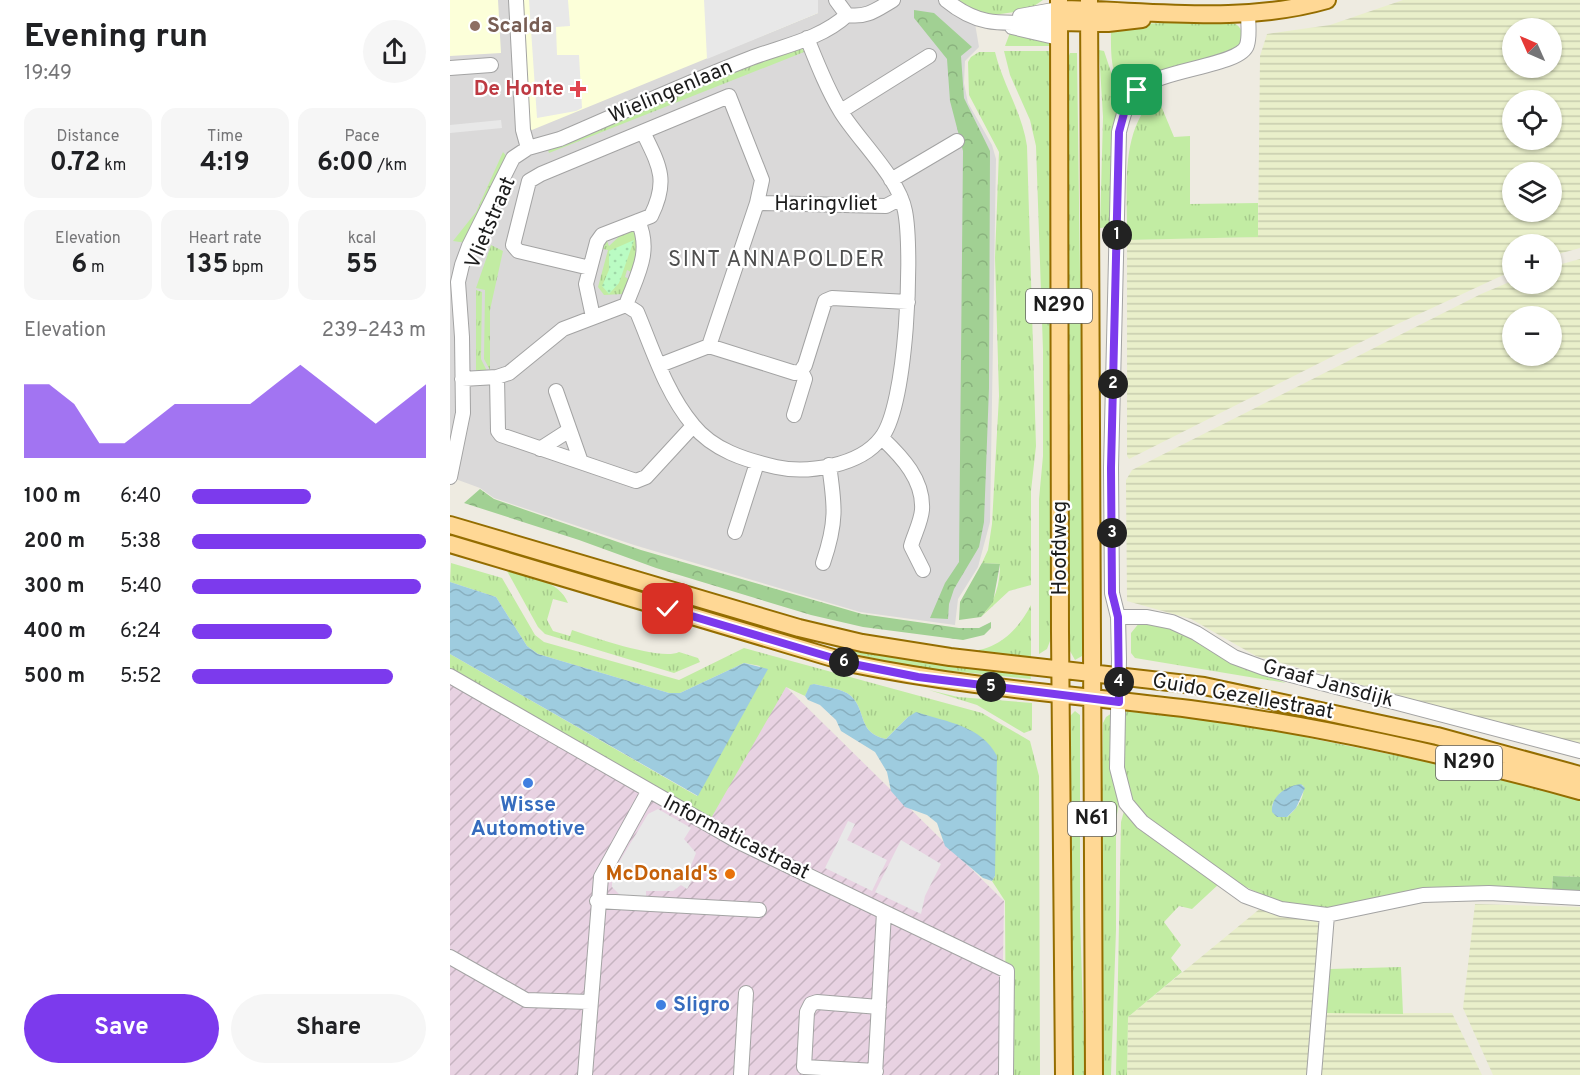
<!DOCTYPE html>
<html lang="en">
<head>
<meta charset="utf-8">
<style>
  body { margin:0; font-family:Overpass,sans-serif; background:#f6f6f6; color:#202124; height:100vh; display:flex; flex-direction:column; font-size:22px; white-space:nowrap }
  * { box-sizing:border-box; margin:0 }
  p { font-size:20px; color:#757577 }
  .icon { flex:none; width:33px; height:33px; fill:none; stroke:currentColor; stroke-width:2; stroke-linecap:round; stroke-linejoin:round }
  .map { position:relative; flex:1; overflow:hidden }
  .side { display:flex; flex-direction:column; background:#fff; width:450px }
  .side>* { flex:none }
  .needle { width:39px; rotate:315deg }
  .tools { position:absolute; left:1052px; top:18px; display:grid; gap:12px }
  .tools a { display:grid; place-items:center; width:60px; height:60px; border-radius:50%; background:#fff; box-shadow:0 2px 4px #0004; font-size:30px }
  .pin { position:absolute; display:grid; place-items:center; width:51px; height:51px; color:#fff; margin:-26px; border-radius:12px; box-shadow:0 3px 9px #0006 }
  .km { position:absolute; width:30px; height:30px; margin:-15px; border-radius:50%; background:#222; color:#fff; font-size:16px; line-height:30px; text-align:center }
  .round { display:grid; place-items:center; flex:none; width:63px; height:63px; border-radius:32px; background:#f6f6f6 }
  .summary { display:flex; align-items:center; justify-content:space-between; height:102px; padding:0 24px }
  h1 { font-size:33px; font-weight:700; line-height:45px }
  .figures { display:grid; grid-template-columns:repeat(3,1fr); gap:9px; height:102px; padding:6px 24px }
  .figures div { display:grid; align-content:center; border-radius:15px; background:#f6f6f6; text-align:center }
  .figures b { font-size:26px; font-weight:700 }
  .figures small { font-size:16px; font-weight:400 }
  .figures p { font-size:16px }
  .chart { height:168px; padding:12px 24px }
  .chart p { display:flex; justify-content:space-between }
  .chart svg { width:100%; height:108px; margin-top:6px; fill:#7c3aed; opacity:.7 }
  .action { display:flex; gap:12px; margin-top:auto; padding:12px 24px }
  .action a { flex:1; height:69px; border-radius:36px; background:#7c3aed; color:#fff; font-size:24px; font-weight:700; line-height:69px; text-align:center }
  .action a+a { background:#f6f6f6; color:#202124 }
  ul { padding:0 24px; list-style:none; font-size:20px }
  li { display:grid; grid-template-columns:96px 72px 1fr; align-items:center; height:45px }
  li i { height:15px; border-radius:8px; background:#7c3aed }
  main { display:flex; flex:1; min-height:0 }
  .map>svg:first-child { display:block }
  .residential { fill:#dad9d9 }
  .industrial { fill:url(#industrial-furrows) }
  .education { fill:#fcffd9 }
  .farmland { fill:url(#farmland-rules); fill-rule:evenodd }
  .grass { fill:url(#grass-tufts); fill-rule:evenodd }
  .forest { fill:url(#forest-crowns) }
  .park { fill:url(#park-dots) }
  .parking { fill:#e8e8e8 }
  .water { fill:url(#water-waves) }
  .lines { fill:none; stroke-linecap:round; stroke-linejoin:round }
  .minor-casing { stroke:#a3a3a3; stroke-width:16 }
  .major-casing { stroke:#946d00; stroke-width:20 }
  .minor { stroke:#fff; stroke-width:14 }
  .major { stroke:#ffd895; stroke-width:16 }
  .route-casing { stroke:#fff; stroke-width:12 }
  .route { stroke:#7c3aed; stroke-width:8 }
  .education-dot { fill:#8d6e63; stroke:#fff; stroke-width:2 }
  .health-dot { fill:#e0444e; stroke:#fff; stroke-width:2 }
  .shop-dot { fill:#3f7fe0; stroke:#fff; stroke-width:2 }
  .food-dot { fill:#e8710a; stroke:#fff; stroke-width:2 }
  .labels { text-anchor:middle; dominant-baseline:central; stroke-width:4.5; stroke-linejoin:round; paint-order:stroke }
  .shield { fill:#fff; stroke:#606060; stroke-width:1.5 }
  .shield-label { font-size:20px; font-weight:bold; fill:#1c1c1c }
  .education-label { font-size:21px; font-weight:bold; fill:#785e54; stroke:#fff; text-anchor:start }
  .health-label { font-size:21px; font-weight:bold; fill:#be3a42; stroke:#fff; text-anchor:end }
  .street-label { font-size:21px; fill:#1c1c1c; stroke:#fff }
  .shop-label { font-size:21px; font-weight:bold; fill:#366cbe; stroke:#fff }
  .food-label { font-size:21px; font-weight:bold; fill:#c56008; stroke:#fff; text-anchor:end }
  .neighbourhood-label { font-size:22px; letter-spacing:1.5px; fill:#4f4f4f; stroke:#fff }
</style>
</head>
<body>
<main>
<section class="side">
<div class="summary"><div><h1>Evening run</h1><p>19:49</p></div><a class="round"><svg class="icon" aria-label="share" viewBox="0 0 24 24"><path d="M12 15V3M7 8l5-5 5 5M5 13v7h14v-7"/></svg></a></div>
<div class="figures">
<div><p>Distance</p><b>0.72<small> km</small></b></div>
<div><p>Time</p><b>4:19</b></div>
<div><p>Pace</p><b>6:00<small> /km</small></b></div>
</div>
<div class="figures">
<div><p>Elevation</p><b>6<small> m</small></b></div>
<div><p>Heart rate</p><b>135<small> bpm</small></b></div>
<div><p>kcal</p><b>55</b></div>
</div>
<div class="chart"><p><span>Elevation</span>239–243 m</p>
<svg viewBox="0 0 160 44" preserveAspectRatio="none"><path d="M0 44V14L10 14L20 22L30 38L40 38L50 30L60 22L70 22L80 22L90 22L100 14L110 6L120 14L130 22L140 30L150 22L160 14V44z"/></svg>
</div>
<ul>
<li><b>100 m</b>6:40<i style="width:51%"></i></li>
<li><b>200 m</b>5:38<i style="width:100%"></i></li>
<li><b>300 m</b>5:40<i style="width:98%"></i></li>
<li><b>400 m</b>6:24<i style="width:60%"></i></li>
<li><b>500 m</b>5:52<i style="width:86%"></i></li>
</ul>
<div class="action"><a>Save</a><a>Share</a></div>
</section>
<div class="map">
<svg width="1130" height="1075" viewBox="0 0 1130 1075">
  <defs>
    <pattern id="industrial-furrows" width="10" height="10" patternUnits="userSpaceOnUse" patternTransform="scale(1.5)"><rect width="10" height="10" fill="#e8d2e2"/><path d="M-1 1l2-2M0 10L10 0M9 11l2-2" fill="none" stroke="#c6b4c1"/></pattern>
    <pattern id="farmland-rules" width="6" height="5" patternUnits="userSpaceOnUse" patternTransform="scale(1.5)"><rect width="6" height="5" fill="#e9efca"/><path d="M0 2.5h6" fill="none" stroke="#c7ccad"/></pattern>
    <pattern id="grass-tufts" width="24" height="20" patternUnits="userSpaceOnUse" patternTransform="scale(1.5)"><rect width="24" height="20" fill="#c2eca3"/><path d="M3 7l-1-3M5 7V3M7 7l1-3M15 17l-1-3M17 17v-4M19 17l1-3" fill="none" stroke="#a6ca8c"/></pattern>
    <pattern id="forest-crowns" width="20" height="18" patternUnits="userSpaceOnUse" patternTransform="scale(1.5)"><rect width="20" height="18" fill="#a1d093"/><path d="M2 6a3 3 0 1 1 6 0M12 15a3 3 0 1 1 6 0" fill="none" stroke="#8ab27e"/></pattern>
    <pattern id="park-dots" width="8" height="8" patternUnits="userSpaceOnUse" patternTransform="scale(1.5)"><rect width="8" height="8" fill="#bafcc3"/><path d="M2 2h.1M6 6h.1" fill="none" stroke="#9fd7a7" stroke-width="1.8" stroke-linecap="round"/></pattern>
    <pattern id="water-waves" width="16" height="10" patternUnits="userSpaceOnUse" patternTransform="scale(1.5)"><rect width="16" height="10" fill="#9eccdf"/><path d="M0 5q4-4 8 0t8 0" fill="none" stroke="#88afbf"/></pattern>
  </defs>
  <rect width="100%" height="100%" fill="#eeebe1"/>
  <path class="residential" d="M0 0H521L529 47 515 61 514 83 518 103 542 145 546 159 540 522 528 567 508 599 505 625 410 612 184 545 44 498 30 488 0 477Z"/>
  <path class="industrial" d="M0 655 248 797 320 671 554 901 551 1075H0Z"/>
  <path class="education" d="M0 0H48L51 53 0 56Z
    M67 0H368V13L77 132Z"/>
  <path class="farmland" d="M953 0H1130V248L1101 256V244H1062V271L941 327 679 459 677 456V240L808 237 810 56 817 34 880 25ZM1062 28H1101V68H1062ZM1062 100H1101V140H1062ZM1062 172H1101V212H1062Z
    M1130 259V745L806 656 741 619 677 601 676 480 682 470 1031 294 1062 281V284H1101V267ZM1062 316H1101V356H1062Z
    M1025 904 1130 907V1075H1043L1013 1008Z
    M812 907 866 920 870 926 858 1075H677L678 1017Z
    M876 1013H1002L1032 1075H871Z"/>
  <path class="grass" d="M502 0H593L578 10 529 17Z
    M774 21C791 22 794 31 792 46L677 92C659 80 661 47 661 28L686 24Z
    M561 30 600 42 602 46H555Z
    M350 44 354 52 99 153 98 150Z
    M649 50 654 51 672 105 663 140 660 227 650 228 653 117Z
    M554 51H604L603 155 600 193V641L597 649 589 654V499L593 456V350L586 146 580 120 560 75Z
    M529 52H545C553 85 572 112 577 146L586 446 581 491V585L559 591 531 617C545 602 550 585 550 564L532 563 538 550 542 524 549 396 545 258 549 152 519 95 518 62 521 57Z
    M620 53H627L635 644 632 656 625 660 620 651 616 335 617 61Z
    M707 96 724 137 740 136V204L808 203V237L677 240C678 194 668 129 707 96Z
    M53 152 58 158 17 243 3 241 26 212Z
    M183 229 187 232 188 260 181 272 177 270 175 277 179 279 173 294 154 295 148 287 158 250 149 248 156 238 159 246 176 230Z
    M41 245 53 251 40 310V370L34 359 35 290 26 288Z
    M26 290 32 292 31 359 38 373H26Z
    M1 563 52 578 85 635 94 642 229 680 294 648 532 713 580 741 589 776 590 1075H556L555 901 542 881 545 876 458 717 436 739C407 733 417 711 401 696 392 688 375 687 364 684L360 686 355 696 336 687 260 820 0 670V654L247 796 310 666 294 663 230 693H219L88 654 77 646 46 597 0 582Z
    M57 571C79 577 109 580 118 603L103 599 97 620 103 631 120 636 122 630C143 637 211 661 229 652L248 658 250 662 224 673 95 634 88 627Z
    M581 605V658L513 652C547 651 566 633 581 605Z
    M690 622 735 632 780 661 836 683 685 658 681 653V633Z
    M380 648 580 673 581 679 462 667Z
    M479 690 508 697 582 703V730L574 733 527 705Z
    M625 711 630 715V917L635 1075H620L618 728 619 717Z
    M665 711 670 797 666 820V930L661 1075H648L653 723 656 717Z
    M673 711 748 715 823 727 859 738 1059 778 1130 798V877L1103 876 1102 891C1050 893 996 892 943 897 912 900 881 912 849 906 832 903 813 896 798 888 773 875 695 822 682 800 668 776 673 738 673 711ZM853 785C856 796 846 810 837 817H827L822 805 830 793Z
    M674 811 770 883 742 909 729 906 714 922 731 945 721 958 732 972 678 1017 677 1075H666L671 822Z
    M951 967 953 1014 876 1013 880 969Z"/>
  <path class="forest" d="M464 10 484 13 522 47 511 56 514 98 540 151 539 388 534 522 529 547 504 589 499 604 498 619 480 618 495 583 509 562 513 151 500 101 497 59 464 18Z
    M30 489 44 499 191 550 412 614 509 628H529L541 622V628L534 635 513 640 413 627 361 615 206 568 129 540 14 503Z
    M532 563 550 564 543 602 531 617 509 620 510 602Z
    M1103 876 1130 877V892L1102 891Z"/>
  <path class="park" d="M184 240 169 283 159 294 152 286 159 270V251Z"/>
  <path class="parking" d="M79 0H118L120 26 106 27 107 55H129L132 108 126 111 87 118Z
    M254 0H368V13L257 59Z
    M51 120 52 128 0 133V125Z
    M208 809 241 828 234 839 246 853 238 873 244 877 237 889 231 885 223 891H196V898L171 896 162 887V874L198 814Z
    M398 821 405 824 397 840 437 860 422 891 375 868Z
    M451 840 491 864 475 896 471 914 425 892Z"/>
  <path class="water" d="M0 582 46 597 77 646 88 654 219 693H230L294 663 318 669 248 796 0 654Z
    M364 684C375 687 392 688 401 696 417 711 407 733 436 739L458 717 466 712C497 722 532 726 547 756L545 876 542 881 533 878 495 846 487 823 477 815 455 807 441 791 437 772 425 752 391 731 386 720 370 705 358 700 355 696 360 685Z
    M851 784 855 788 846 808 837 817H827L822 812C821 796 836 786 851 784Z"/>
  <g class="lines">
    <defs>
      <path id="minor" d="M66 0 73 130 78 148
        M386 0 397 15C417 18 426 10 443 0
        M496 0C536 33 563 20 609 22
        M798 13C798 23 800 36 797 45 791 66 710 69 688 90 676 101 673 117 669 132L661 468 662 593 668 617 669 659 667 768 676 803 692 822 795 896 831 909 877 915 973 895 1039 893 1130 898
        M570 16 609 9
        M562 27 609 38
        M0 68 41 65
        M391 111 479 56
        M441 180 507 141
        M140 268 68 251 63 245 79 181 91 174 279 96 312 180 307 203
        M176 305C187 275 202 252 188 221
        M143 317 136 284 147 242 152 235 201 216C219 180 209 165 193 132
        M259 346 307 203 436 206 451 198
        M210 365 259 346 345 373 351 371 355 365 375 301 382 298 458 302
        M47 377 48 431 51 435 186 481 196 477 243 426
        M12 379 47 377 59 373 113 329 176 305 187 312C203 350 216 393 243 425 263 450 295 460 326 467 357 474 410 466 431 438 457 406 463 252 455 211 449 178 409 141 391 112 377 89 367 63 357 38
        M106 391 131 462
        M344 415 355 379 351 371
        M432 438C452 457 474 480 472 510 471 522 464 535 461 546L473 570
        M90 449 118 431
        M0 477 13 413 12 337 8 282 12 265 19 246 63 158 78 148 110 139C173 112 236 83 301 58 333 46 371 39 397 15
        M285 532 307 463
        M373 563C387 522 385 506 379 465
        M668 617H697L722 622 746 633 784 657 814 668 1130 751
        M0 676 287 841 434 912 425 1075
        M147 901 309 910
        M434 912 557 971 556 1075
        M0 957 76 1000 140 1002
        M426 1071 354 1067 357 1012 361 1004 367 1002 429 1007
        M135 1075 151 877 198 792
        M291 1075 296 993
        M864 1075 877 915"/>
      <path id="major" d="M609 0 610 632 614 1075
        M639 0 644 1075
        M609 9C697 10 791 25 877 0
        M609 22 658 23 692 19
        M0 525 349 628 412 643 500 657 754 686 987 736 1130 775
        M0 544 403 664C515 687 627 695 740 709 871 726 1003 756 1130 791"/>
    </defs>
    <use href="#minor" class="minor-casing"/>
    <use href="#major" class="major-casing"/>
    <use href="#minor" class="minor"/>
    <use href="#major" class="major"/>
  </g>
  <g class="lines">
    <defs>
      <path id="route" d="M218 609 403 664 468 677 669 702 668 617 662 593 661 468 669 132 676 106 687 90"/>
    </defs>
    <use href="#route" class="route-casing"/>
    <use href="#route" class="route"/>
  </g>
  <circle class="education-dot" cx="25" cy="26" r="6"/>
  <path class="health-dot" d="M125 80h6v6h6v6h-6v6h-6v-6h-6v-6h6z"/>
  <g class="shop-dot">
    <circle cx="78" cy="783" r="6"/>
    <circle cx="211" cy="1005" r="6"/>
  </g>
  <circle class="food-dot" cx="280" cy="874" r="6"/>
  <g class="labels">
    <g class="shield">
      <rect x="576" y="289" width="66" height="34" rx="4.5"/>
      <rect x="986" y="746" width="66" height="34" rx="4.5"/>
      <rect x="618" y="802" width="48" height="34" rx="4.5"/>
    </g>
    <g class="shield-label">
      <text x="609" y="306">N290</text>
      <text x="1019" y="763">N290</text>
      <text x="642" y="819">N61</text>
    </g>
    <g class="education-label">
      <text x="37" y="26">Scalda</text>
    </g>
    <g class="health-label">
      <text x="114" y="89">De Honte</text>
    </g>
    <g class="street-label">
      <text transform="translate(221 92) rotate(-23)">Wielingenlaan</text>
      <text x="376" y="204">Haringvliet</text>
      <text transform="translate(41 223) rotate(-67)">Vlietstraat</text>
      <text transform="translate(610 548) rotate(-90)">Hoofdweg</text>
      <text transform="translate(878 684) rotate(15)">Graaf Jansdijk</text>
      <text transform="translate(793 697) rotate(10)">Guido Gezellestraat</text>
      <text transform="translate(286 838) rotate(27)">Informaticastraat</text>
    </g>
    <g class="shop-label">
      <text x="78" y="805">Wisse<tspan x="78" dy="24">Automotive</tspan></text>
      <text x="223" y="1005" text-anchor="start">Sligro</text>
    </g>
    <g class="food-label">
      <text x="268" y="874">McDonald's</text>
    </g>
    <g class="neighbourhood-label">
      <text x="327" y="260">SINT ANNAPOLDER</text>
    </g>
  </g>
</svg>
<div class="tools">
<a><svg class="needle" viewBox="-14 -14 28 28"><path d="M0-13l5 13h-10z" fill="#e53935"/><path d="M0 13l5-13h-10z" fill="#757577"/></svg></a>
<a><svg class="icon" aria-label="locate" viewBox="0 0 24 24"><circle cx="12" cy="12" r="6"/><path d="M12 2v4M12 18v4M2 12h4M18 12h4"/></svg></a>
<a><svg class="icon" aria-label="layers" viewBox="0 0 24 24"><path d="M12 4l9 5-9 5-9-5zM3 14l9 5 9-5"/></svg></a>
<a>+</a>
<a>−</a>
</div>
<div class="pin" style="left:687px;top:90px;background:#1e9e55"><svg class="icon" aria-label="arrive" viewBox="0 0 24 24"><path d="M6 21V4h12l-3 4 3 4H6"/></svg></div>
<div class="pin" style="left:218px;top:609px;background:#d93025"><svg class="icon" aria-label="check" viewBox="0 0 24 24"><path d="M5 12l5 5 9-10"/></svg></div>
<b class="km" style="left:667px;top:235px">1</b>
<b class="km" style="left:663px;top:384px">2</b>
<b class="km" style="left:662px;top:533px">3</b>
<b class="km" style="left:669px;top:682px">4</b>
<b class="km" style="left:541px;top:687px">5</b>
<b class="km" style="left:394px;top:662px">6</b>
</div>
</main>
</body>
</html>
